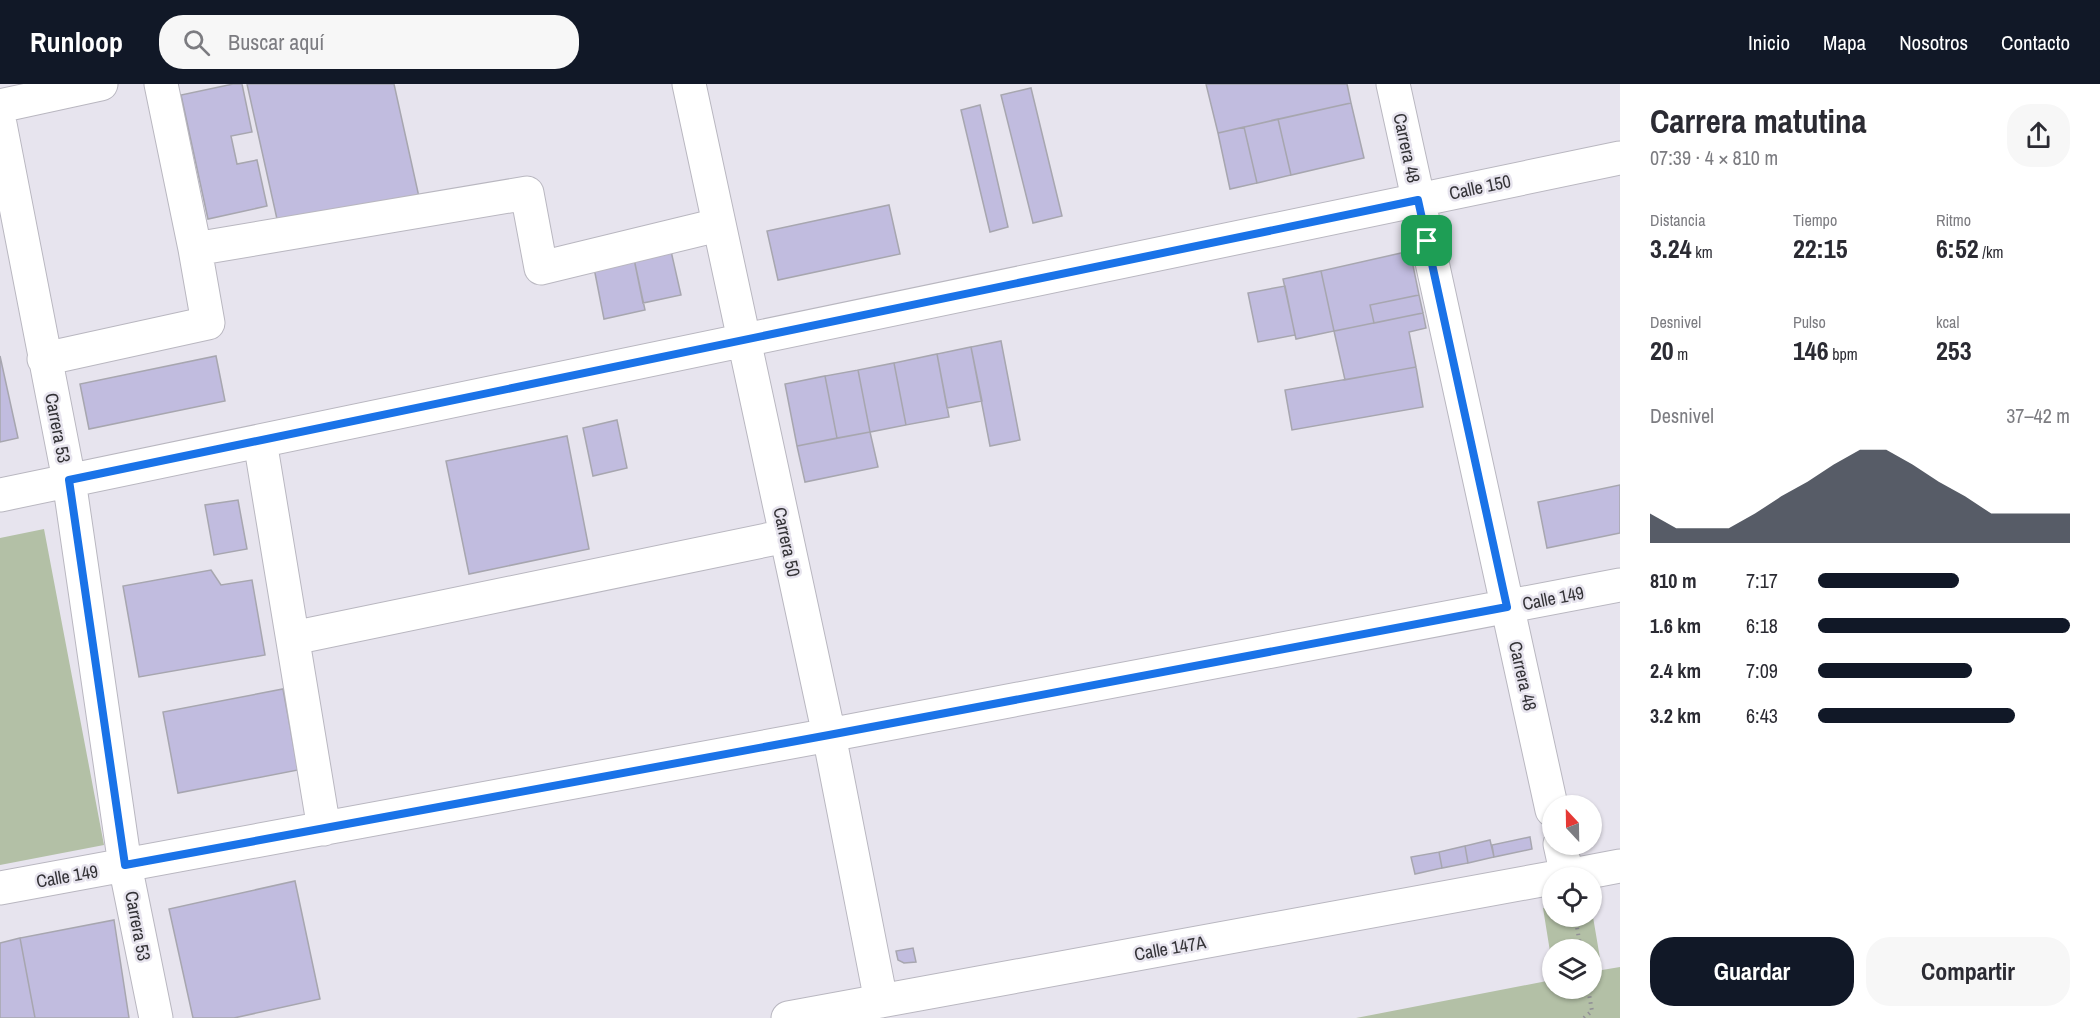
<!DOCTYPE html>
<html lang="es">
<head>
<meta charset="utf-8">
<style>
  body { margin:0; font-family:"Archivo Narrow",sans-serif; background:#f7f7f7; color:#2b2b33; height:100vh; display:flex; flex-direction:column; font-size:22px; white-space:nowrap }
  * { box-sizing:border-box; margin:0 }
  p { font-size:20px; color:#7c7c81 }
  .icon { flex:none; width:33px; height:33px; fill:none; stroke:currentColor; stroke-width:2; stroke-linecap:round; stroke-linejoin:round }
  .map { position:relative; flex:1; overflow:hidden }
  .details { display:flex; flex-direction:column; background:#fff; width:480px }
  .details>* { flex:none }
  .needle { width:39px; rotate:338deg }
  .fabs { position:absolute; left:1542px; top:711px; display:grid; gap:12px }
  .fabs a { display:grid; place-items:center; width:60px; height:60px; border-radius:50%; background:#fff; box-shadow:0 2px 4px #0004; font-size:30px }
  .pin { position:absolute; display:grid; place-items:center; width:51px; height:51px; color:#fff; margin:-26px; border-radius:12px; box-shadow:0 3px 9px #0006 }
  .round { display:grid; place-items:center; flex:none; width:63px; height:63px; border-radius:24px; background:#f7f7f7 }
  .overview { display:flex; align-items:center; justify-content:space-between; height:102px; padding:0 30px }
  h1 { font-size:33px; font-weight:700; line-height:45px }
  .metrics { display:grid; grid-template-columns:repeat(3,1fr); gap:9px; height:102px; padding:6px 30px }
  .metrics div { display:grid; align-content:center }
  .metrics b { font-size:26px; font-weight:700 }
  .metrics small { font-size:16px; font-weight:400 }
  .metrics p { font-size:16px }
  .chart { height:168px; padding:12px 30px }
  .chart p { display:flex; justify-content:space-between }
  .chart svg { width:100%; height:108px; margin-top:6px; fill:#111827; opacity:.7 }
  .cta { display:flex; gap:12px; margin-top:auto; padding:12px 30px }
  .cta a { flex:1; height:69px; border-radius:24px; background:#111827; color:#fff; font-size:24px; font-weight:700; line-height:69px; text-align:center }
  .cta a+a { background:#f7f7f7; color:#2b2b33 }
  ul { padding:0 30px; list-style:none; font-size:20px }
  li { display:grid; grid-template-columns:96px 72px 1fr; align-items:center; height:45px }
  li i { height:15px; border-radius:8px; background:#111827 }
  header { display:flex; align-items:center; gap:36px; box-sizing:border-box; height:84px; padding:0 30px; background:#111827; color:#fff }
  header strong { font-size:28px }
  nav { display:flex; gap:33px; margin-inline-start:auto; font-size:21px }
  .search { width:420px; height:54px; background:#f7f7f7; display:flex; align-items:center; gap:15px; box-sizing:border-box; padding:0 21px; border-radius:24px; color:#7c7c81; font-size:22px }
  main { display:flex; flex:1; min-height:0 }
  .map>svg:first-child { display:block }
  .green { fill:#b3c0a6 }
  .building { fill:#c1bcdf; stroke:#a7a6af; stroke-width:1.5 }
  .lines { fill:none; stroke-linecap:round; stroke-linejoin:round }
  .minor-casing { stroke:#b9b7c0; stroke-width:35 }
  .path { stroke:#918f96; stroke-width:4; stroke-dasharray:1.5 4.5; stroke-linecap:butt }
  .minor { stroke:#fff; stroke-width:33 }
  .route-casing { stroke:#fff; stroke-width:12 }
  .route { stroke:#1a73e8; stroke-width:8 }
  .labels { text-anchor:middle; dominant-baseline:central; stroke-width:5; stroke-linejoin:round; paint-order:stroke }
  .street-label { font-size:18px; fill:#333236; stroke:#e7e4ee }
</style>
</head>
<body>
<header>
<strong>Runloop</strong>
<div class="search"><svg class="icon" aria-label="search" viewBox="0 0 24 24"><circle cx="10" cy="10" r="6"/><path d="M15 15l6 6"/></svg>Buscar aquí</div>
<nav><a>Inicio</a><a>Mapa</a><a>Nosotros</a><a>Contacto</a></nav>
</header>
<main>
<div class="map">
<svg width="1620" height="934" viewBox="0 0 1620 934">
  <rect width="100%" height="100%" fill="#e7e4ee"/>
  <path class="green" d="M44 445 104 761 0 781V454Z
    M1552 823V832H1592V827L1602 886 1620 883V934H1356L1552 896V904H1592V866H1552V880L1543 824Z"/>
  <path class="building" d="M233 0H242L252 48 231 52 237 80 257 76 267 122 208 135 181 11Z
    M247 0H394L419 113 279 144Z
    M1206 0H1347L1351 19 1218 49Z
    M1031 4 1062 132 1033 139 1001 11Z
    M1351 19 1364 74 1291 91 1278 35Z
    M980 21 1008 143 990 148 961 26Z
    M1278 35 1291 91 1257 99 1244 43Z
    M1244 43 1257 99 1230 105 1218 49Z
    M889 121 900 170 778 196 767 147Z
    M671 167 681 211 643 219 634 175Z
    M1410 167 1419 211 1370 221 1374 239 1334 247 1321 187Z
    M634 175 645 226 604 235 594 184Z
    M1321 187 1334 247 1296 255 1283 195Z
    M1285 202 1295 251 1258 258 1248 209Z
    M1419 211 1423 229 1374 239 1370 221Z
    M1423 229 1426 244 1409 248 1416 283 1345 296 1334 247Z
    M1001 257 1020 356 990 362 971 263Z
    M971 263 982 317 947 324 937 270Z
    M937 270 949 333 906 341 894 279Z
    M0 272 18 354 0 358Z
    M216 272 225 317 89 345 80 300Z
    M894 279 906 341 870 348 858 286Z
    M1416 283 1423 323 1292 346 1285 306Z
    M858 286 870 348 837 354 825 292Z
    M825 292 837 354 797 362 785 300Z
    M617 336 627 384 593 392 583 344Z
    M870 348 878 383 805 398 797 362Z
    M567 352 589 465 469 490 446 377Z
    M1620 401V449L1547 464 1538 418Z
    M238 416 247 465 214 471 205 421Z
    M211 486 221 501 252 496 265 571 139 593 123 502Z
    M283 605 298 686 178 709 163 628Z
    M1530 753 1532 765 1494 773 1492 761Z
    M1490 756 1494 773 1468 779 1465 762Z
    M1465 762 1468 779 1442 784 1439 768Z
    M1439 768 1442 784 1415 790 1411 773Z
    M295 797 320 915 234 934H193L169 825Z
    M114 836 129 934H35L20 854Z
    M20 854 35 934H0V859Z
    M913 864 916 878 904 879 898 876 896 867Z"/>
  <g class="lines">
    <defs>
      <path id="minor" d="M689 0 829 651 881 917
        M1393 0 1552 726
        M0 22 101 0
        M0 40 69 396 125 781 156 934
        M195 165 527 109 541 184 718 141
        M44 275 208 239 195 165 161 0
        M260 357 324 745
        M0 411 1620 74
        M293 554 786 452
        M1560 760 1567 792
        M1557 794 1620 782
        M0 804 829 651 1620 501
        M788 934 1552 794"/>
    </defs>
    <use href="#minor" class="minor-casing"/>
    <path class="path" d="M1575 832 1581 866
      M1584 934 1592 927 1588 904"/>
    <use href="#minor" class="minor"/>
  </g>
  <g class="lines">
    <defs>
      <path id="route" d="M1418 116 1507 523 829 651 125 781 69 396Z"/>
    </defs>
    <use href="#route" class="route-casing"/>
    <use href="#route" class="route"/>
  </g>
  <g class="labels">
    <g class="street-label">
      <text transform="translate(1407 64) rotate(78)">Carrera 48</text>
      <text transform="translate(1480 103) rotate(-12)">Calle 150</text>
      <text transform="translate(58 344) rotate(79)">Carrera 53</text>
      <text transform="translate(787 458) rotate(78)">Carrera 50</text>
      <text transform="translate(1553 514) rotate(-11)">Calle 149</text>
      <text transform="translate(1523 592) rotate(77)">Carrera 48</text>
      <text transform="translate(67 792) rotate(-10)">Calle 149</text>
      <text transform="translate(138 842) rotate(79)">Carrera 53</text>
      <text transform="translate(1170 864) rotate(-10)">Calle 147A</text>
    </g>
  </g>
</svg>
<div class="fabs">
<a><svg class="needle" viewBox="-14 -14 28 28"><path d="M0-13l5 13h-10z" fill="#e53935"/><path d="M0 13l5-13h-10z" fill="#7c7c81"/></svg></a>
<a><svg class="icon" aria-label="locate" viewBox="0 0 24 24"><circle cx="12" cy="12" r="6"/><path d="M12 2v4M12 18v4M2 12h4M18 12h4"/></svg></a>
<a><svg class="icon" aria-label="layers" viewBox="0 0 24 24"><path d="M12 4l9 5-9 5-9-5zM3 14l9 5 9-5"/></svg></a>
</div>
<div class="pin" style="left:1427px;top:157px;background:#1e9e55"><svg class="icon" aria-label="arrive" viewBox="0 0 24 24"><path d="M6 21V4h12l-3 4 3 4H6"/></svg></div>
</div>
<section class="details">
<div class="overview"><div><h1>Carrera matutina</h1><p>07:39 · 4 × 810 m</p></div><a class="round"><svg class="icon" aria-label="share" viewBox="0 0 24 24"><path d="M12 15V3M7 8l5-5 5 5M5 13v7h14v-7"/></svg></a></div>
<div class="metrics">
<div><p>Distancia</p><b>3.24<small> km</small></b></div>
<div><p>Tiempo</p><b>22:15</b></div>
<div><p>Ritmo</p><b>6:52<small> /km</small></b></div>
</div>
<div class="metrics">
<div><p>Desnivel</p><b>20<small> m</small></b></div>
<div><p>Pulso</p><b>146<small> bpm</small></b></div>
<div><p>kcal</p><b>253</b></div>
</div>
<div class="chart"><p><span>Desnivel</span>37–42 m</p>
<svg viewBox="0 0 160 44" preserveAspectRatio="none"><path d="M0 44V32L10 38L20 38L30 38L40 32L50 25L60 19L70 12L80 6L90 6L100 12L110 19L120 25L130 32L140 32L150 32L160 32V44z"/></svg>
</div>
<ul>
<li><b>810 m</b>7:17<i style="width:56%"></i></li>
<li><b>1.6 km</b>6:18<i style="width:100%"></i></li>
<li><b>2.4 km</b>7:09<i style="width:61%"></i></li>
<li><b>3.2 km</b>6:43<i style="width:78%"></i></li>
</ul>
<div class="cta"><a>Guardar</a><a>Compartir</a></div>
</section>
</main>
</body>
</html>
